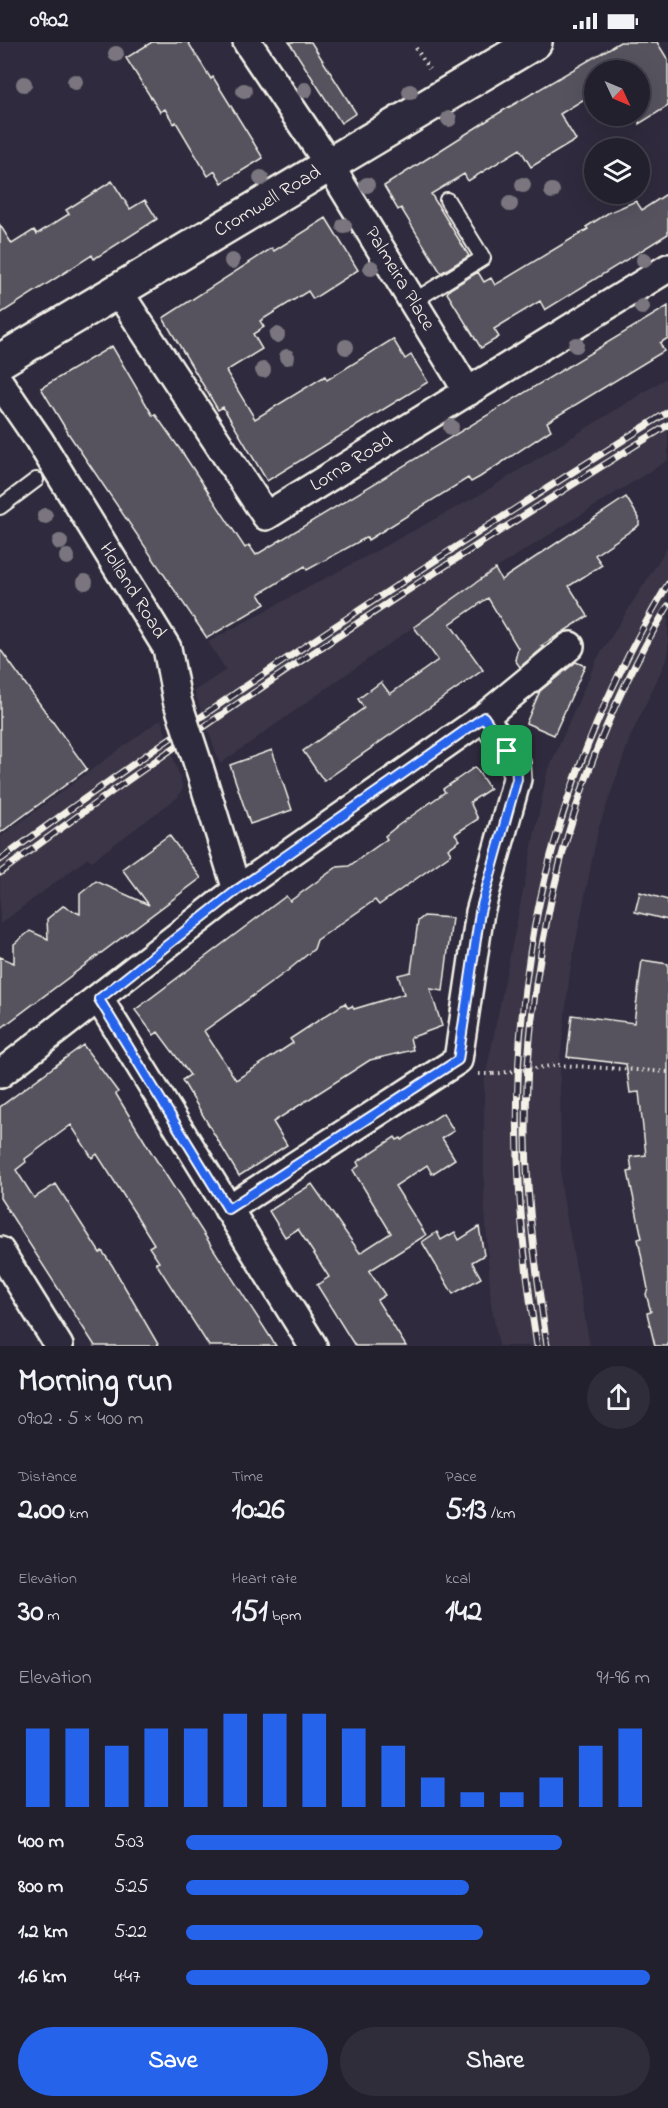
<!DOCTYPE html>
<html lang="en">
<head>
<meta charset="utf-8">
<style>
  body { margin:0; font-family:"Indie Flower",sans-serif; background:#2f2d3a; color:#f1f3f6; height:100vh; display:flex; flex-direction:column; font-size:22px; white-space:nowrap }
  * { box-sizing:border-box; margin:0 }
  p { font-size:20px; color:#a3a3aa }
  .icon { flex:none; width:33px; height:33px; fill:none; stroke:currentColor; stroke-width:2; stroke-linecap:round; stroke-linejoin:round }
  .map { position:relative; height:1304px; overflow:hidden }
  .drawer { display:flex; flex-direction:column; background:#23202e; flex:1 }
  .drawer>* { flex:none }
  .needle { width:39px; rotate:134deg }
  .buttons { position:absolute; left:584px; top:18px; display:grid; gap:12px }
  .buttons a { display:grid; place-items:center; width:66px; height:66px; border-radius:50%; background:#23202e; box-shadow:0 6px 24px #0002,0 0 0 2px #403e4a; font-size:30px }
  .pin { position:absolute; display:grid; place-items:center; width:51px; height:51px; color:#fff; margin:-26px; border-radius:12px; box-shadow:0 3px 9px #0006 }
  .round { display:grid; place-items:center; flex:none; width:63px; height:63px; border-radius:32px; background:#2f2d3a }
  .overview { display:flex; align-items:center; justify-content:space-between; height:102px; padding:0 18px }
  h1 { font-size:33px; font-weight:800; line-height:45px }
  .figures { display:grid; grid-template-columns:repeat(3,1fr); gap:9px; height:102px; padding:6px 18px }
  .figures div { display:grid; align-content:center }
  .figures b { font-size:30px; font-weight:800 }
  .figures small { font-size:16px; font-weight:400 }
  .figures p { font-size:16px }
  .chart { height:168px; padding:12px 18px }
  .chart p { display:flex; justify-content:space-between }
  .chart svg { width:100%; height:108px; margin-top:6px; stroke:#2563eb; stroke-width:6 }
  .primary-button { display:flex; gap:12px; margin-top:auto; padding:12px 18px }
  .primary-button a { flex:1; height:69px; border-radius:36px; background:#2563eb; color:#fff; font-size:24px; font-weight:800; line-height:69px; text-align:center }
  .primary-button a+a { background:#2f2d3a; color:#f1f3f6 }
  ul { padding:0 18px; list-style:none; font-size:20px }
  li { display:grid; grid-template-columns:96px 72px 1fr; align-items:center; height:45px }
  li i { height:15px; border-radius:8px; background:#2563eb }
  .status { display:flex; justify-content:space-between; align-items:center; height:42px; padding:0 30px; background:#23202e; direction:ltr }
  .status svg { height:16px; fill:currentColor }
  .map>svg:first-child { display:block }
  .built { fill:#3b3647 }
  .building { fill:#56525f; stroke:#f4f1e8; stroke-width:1.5 }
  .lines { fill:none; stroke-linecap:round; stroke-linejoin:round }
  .lane-casing { stroke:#f4f1e8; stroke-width:18 }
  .street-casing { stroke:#f4f1e8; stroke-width:32 }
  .secondary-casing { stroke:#f4f1e8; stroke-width:38 }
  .path { stroke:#f4f1e8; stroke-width:4; stroke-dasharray:1.5 4.5; stroke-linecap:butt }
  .lane { stroke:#2f2a3d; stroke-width:14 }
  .street { stroke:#2f2a3d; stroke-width:27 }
  .secondary { stroke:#2f2a3d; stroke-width:33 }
  .rail-casing { stroke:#f4f1e8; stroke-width:7 }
  .rail { stroke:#2f2a3d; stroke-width:4.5; stroke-dasharray:14; stroke-linecap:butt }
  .street-bridge-casing { stroke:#f4f1e8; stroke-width:32; stroke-linecap:butt }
  .path-bridge { stroke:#f4f1e8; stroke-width:4; stroke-dasharray:1.5 4.5; stroke-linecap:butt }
  .street-bridge { stroke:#2f2a3d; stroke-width:27 }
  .tree { fill:#7a757e }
  .route-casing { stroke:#fff; stroke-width:12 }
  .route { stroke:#2563eb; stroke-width:8 }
  .labels { text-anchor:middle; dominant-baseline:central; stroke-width:4.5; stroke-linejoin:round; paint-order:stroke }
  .street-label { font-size:20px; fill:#f4f1e8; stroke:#2f2a3d }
</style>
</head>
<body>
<div class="status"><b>09:02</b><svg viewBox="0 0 49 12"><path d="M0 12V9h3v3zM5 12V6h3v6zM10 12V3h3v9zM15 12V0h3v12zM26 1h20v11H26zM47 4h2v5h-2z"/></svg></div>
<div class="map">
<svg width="668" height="1304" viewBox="0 0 668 1304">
  <rect width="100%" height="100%" fill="#2f2a3d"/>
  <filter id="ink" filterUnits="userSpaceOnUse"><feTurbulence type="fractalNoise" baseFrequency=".0167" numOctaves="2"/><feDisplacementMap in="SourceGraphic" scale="12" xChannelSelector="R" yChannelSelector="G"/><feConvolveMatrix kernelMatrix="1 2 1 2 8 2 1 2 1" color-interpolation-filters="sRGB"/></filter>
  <g filter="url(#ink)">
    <path class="built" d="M668 335V418L495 527 220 722 194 649 226 628 208 600 481 452Z
      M668 504V614L630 696 598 788 570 929 560 1019 561 1143 590 1304H499L491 1262 484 1152V1041L547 731 597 617Z
      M161 677 183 746 178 755 92 819 88 816 0 882V795Z"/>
    <path class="building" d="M152 0H188L211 37 213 35 263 116 222 141 215 129 208 134 176 80 174 82 165 67 160 70 126 16Z
      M289 0H311L356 71 341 81Z
      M620 0H657L668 18V64L639 82V28H594V51L560 72 576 98 531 125 520 107 468 139 464 132 431 152 469 214 441 231 401 166 398 168 384 144 499 71Z
      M112 139 130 167 145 158 157 177 94 217 92 213 0 272V183L12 202 34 188 37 192 69 172 66 168Z
      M668 151V192L545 268 540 259 494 287 499 295 481 306 447 251 450 247 478 230 484 240 491 236 495 243 588 187 586 185 608 171 636 159 642 168Z
      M326 176 358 228 313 257 308 249 260 279 264 285 253 292 262 307 226 329 255 377 325 334 327 338 393 297 405 317 411 313 428 340 267 439 223 365 218 368 163 276 272 206 274 209Z
      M668 264V296L660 301 664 309 547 380 551 388 480 435 471 440 468 436 368 498 367 495 307 528 305 524 259 552 265 562 207 596 70 394 41 346 112 304 153 374 155 372 184 413 245 506 249 503 256 513Z
      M626 455 639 476V483L595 513 602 523 569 544 588 574 541 604 544 605 520 625 515 618 518 606 488 556 450 582 483 628 324 739 303 709 364 666 358 657 381 640 390 652 438 618 414 585 495 527 501 538Z
      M0 607 87 727 0 791Z
      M576 620 585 624 554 693 526 681 540 649Z
      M272 708 292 768 250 782 230 723Z
      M475 725 490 747 470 760 478 777 455 792 460 798 448 807 451 812 379 863 375 858 317 898 314 907 286 930 204 989 236 1038 293 1001 290 997 345 961 348 966 352 964 354 967 404 952 398 933 411 930 418 879 424 874 452 876 443 949 430 947 442 984 410 996 413 1008 370 1018 273 1080 287 1103 239 1134 182 1038 190 1033 158 990 154 993 135 968 286 854 290 859 337 825 349 824 387 797 385 794 396 785 445 750 443 747Z
      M169 793 201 836 0 987V915L14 921V902L30 889 48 897 47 877 63 864 80 872V852L96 839 149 863 122 827Z
      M640 850 668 858V878L635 870Z
      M642 918 668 922V1304H655L647 1271 651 1270 646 1252 648 1247 638 1197 642 1196 628 1130 632 1129 630 1115 646 1113 639 1050 630 1051 626 1022 567 1015 572 973 634 981Z
      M83 1003 118 1050 116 1052 153 1113 276 1304H209L156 1221 159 1220 149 1205 154 1202 136 1173 97 1112 92 1116 71 1083 25 1117 26 1120 16 1128 34 1156 56 1142 100 1211 102 1209 112 1223 159 1304H95L0 1156V1065Z
      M443 1071 454 1089 442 1096 455 1117 432 1132 427 1123 395 1144 426 1193 369 1229 385 1253 377 1258 406 1304H355L317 1243 329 1235 298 1187 285 1195 269 1169 312 1142 360 1211 391 1191 353 1128 359 1124 357 1120 395 1095 397 1098 401 1096 402 1098Z
      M479 1185 484 1213 472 1220 481 1236 453 1252 422 1200 437 1190 441 1198 455 1190 459 1198Z"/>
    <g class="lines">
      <defs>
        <path id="lane" d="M412 260 483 216 447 158
          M0 465 36 438"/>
        <path id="street" d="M247 0 330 124 468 350
          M118 249 266 474 668 226
          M0 341 39 398 167 606 177 658
          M199 725 237 848
          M99 957 313 1304
          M0 1032 237 848 484 675 570 604
          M228 1167 458 1018 480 870 517 737 516 722 484 675
          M0 1209 59 1304"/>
        <path id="secondary" d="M0 319 535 0"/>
      </defs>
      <use href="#lane" class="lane-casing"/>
      <use href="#street" class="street-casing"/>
      <use href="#secondary" class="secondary-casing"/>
      <path class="path" d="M416 6 429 27
        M558 1023 668 1030
        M479 1032H493"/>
      <use href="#lane" class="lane"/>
      <use href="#street" class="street"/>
      <use href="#secondary" class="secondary"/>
      <defs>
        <path id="rail" d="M0 818C216 659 441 512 668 370
          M0 831C215 671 440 524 668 383
          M537 1304C491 1025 521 787 668 542
          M547 1304C537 1235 527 1166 526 1096 525 911 571 723 668 564"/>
      </defs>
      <use href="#rail" class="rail-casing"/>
      <use href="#rail" class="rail"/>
      <defs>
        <path id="street-bridge" d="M177 658 199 725"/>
      </defs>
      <use href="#street-bridge" class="street-bridge-casing"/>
      <path class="path-bridge" d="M493 1032 558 1023"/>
      <use href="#street-bridge" class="street-bridge"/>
    </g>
    <g class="tree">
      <circle cx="116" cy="12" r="8"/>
      <circle cx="75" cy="40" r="8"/>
      <circle cx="24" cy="42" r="8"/>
      <circle cx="305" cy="48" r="8"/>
      <circle cx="244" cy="49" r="8"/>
      <circle cx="410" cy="50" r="8"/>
      <circle cx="449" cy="77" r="8"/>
      <circle cx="261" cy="136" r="8"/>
      <circle cx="367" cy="143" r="8"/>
      <circle cx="523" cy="143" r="8"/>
      <circle cx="552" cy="149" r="8"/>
      <circle cx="510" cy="162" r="8"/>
      <circle cx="344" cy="184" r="8"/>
      <circle cx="644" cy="218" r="8"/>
      <circle cx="232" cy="219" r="8"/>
      <circle cx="371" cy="226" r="8"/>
      <circle cx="642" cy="265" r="8"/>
      <circle cx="277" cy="293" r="8"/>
      <circle cx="576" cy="303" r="8"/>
      <circle cx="346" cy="305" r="8"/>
      <circle cx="287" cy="315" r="8"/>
      <circle cx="263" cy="328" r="8"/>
      <circle cx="451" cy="385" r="8"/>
      <circle cx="45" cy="474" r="8"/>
      <circle cx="60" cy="500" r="8"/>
      <circle cx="67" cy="515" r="8"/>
      <circle cx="85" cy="540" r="8"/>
    </g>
  </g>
  <g class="lines" filter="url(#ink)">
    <defs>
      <path id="route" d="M484 675 516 722 517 737 480 870 458 1018 228 1167 99 957 237 848Z"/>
    </defs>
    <use href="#route" class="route-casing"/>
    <use href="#route" class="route"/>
  </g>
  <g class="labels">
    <g class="street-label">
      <text transform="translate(268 160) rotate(-31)">Cromwell Road</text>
      <text transform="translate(399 237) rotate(59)">Palmeira Place</text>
      <text transform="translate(352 421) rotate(-32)">Lorna Road</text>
      <text transform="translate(132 549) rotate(58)">Holland Road</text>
    </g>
  </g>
</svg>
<div class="buttons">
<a><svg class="needle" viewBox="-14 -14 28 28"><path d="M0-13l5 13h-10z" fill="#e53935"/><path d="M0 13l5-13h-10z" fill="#a3a3aa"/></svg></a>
<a><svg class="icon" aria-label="layers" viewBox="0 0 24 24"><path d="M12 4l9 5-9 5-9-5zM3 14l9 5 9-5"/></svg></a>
</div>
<div class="pin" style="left:507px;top:709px;background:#1e9e55"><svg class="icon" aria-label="arrive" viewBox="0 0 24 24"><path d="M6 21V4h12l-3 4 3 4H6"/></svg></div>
</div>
<section class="drawer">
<div class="overview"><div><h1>Morning run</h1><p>09:02 · 5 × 400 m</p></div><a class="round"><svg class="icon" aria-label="share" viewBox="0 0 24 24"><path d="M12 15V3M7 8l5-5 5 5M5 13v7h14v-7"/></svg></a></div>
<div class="figures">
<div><p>Distance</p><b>2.00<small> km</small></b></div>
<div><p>Time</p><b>10:26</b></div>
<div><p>Pace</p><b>5:13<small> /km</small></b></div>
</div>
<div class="figures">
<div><p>Elevation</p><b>30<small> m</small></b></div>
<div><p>Heart rate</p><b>151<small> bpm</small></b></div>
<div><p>kcal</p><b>142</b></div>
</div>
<div class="chart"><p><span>Elevation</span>91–96 m</p>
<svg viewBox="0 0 160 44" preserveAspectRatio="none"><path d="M5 44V12M15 44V12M25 44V19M35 44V12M45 44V12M55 44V6M65 44V6M75 44V6M85 44V12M95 44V19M105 44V32M115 44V38M125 44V38M135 44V32M145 44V19M155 44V12"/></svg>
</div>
<ul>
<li><b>400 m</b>5:03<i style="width:81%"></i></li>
<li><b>800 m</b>5:25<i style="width:61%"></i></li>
<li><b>1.2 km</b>5:22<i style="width:64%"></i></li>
<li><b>1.6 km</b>4:47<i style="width:100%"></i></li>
</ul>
<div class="primary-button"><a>Save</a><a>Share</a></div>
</section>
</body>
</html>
